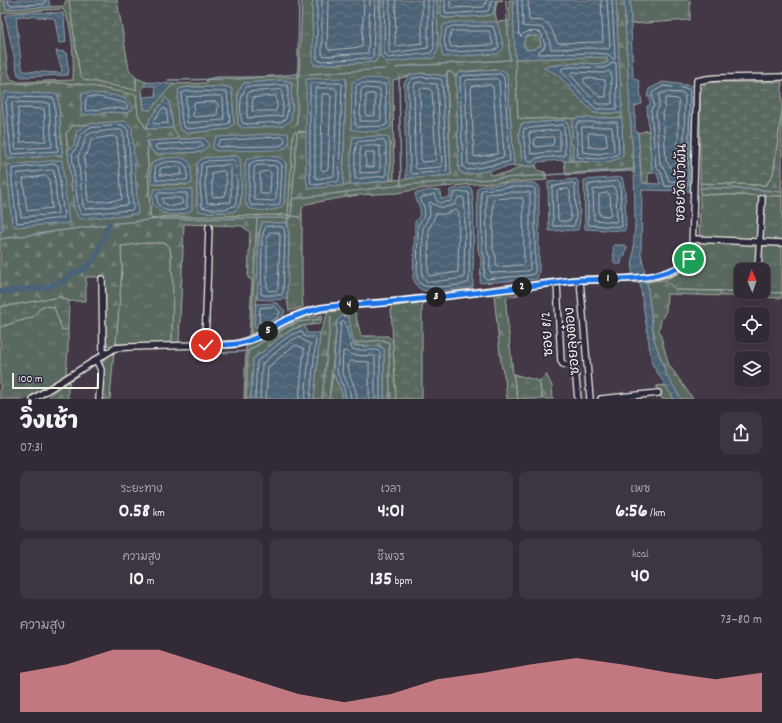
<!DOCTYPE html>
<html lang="th">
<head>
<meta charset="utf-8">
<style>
  body { margin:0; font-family:Dekko,"Playpen Sans Thai",sans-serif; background:#3d3640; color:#f1f3f6; height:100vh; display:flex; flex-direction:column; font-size:15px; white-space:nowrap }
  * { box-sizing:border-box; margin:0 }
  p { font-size:13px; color:#a8a7ac }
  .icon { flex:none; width:22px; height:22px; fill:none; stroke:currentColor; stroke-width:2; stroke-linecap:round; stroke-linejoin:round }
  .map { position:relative; height:399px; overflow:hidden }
  .panel { display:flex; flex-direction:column; background:#322a34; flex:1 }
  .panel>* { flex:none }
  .needle { width:26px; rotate:358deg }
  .buttons { position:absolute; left:734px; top:263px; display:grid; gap:8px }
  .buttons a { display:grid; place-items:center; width:36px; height:36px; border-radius:8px; background:#322a34; box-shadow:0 2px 10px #0003,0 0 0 1px #4d464f; font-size:20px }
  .scale { position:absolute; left:12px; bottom:10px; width:87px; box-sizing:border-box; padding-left:4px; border:2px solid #f4f1e8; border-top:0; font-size:11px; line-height:14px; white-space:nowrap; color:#f4f1e8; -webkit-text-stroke:3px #2f2a3d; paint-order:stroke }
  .pin { position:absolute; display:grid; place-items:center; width:34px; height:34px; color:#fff; margin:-17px; border:2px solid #fff; border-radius:50%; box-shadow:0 1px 4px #0007 }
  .km { position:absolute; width:20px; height:20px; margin:-10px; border-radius:50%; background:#222; color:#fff; font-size:11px; line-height:20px; text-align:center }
  .round { display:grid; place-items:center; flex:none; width:42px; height:42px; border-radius:8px; background:#3d3640 }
  .summary { display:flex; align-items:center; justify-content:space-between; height:68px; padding:0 20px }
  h1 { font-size:22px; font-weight:800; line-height:30px }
  .metrics { display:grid; grid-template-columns:repeat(3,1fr); gap:6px; height:68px; padding:4px 20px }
  .metrics div { display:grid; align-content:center; border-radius:8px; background:#3d3640; text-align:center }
  .metrics b { font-size:20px; font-weight:800 }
  .metrics small { font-size:11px; font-weight:400 }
  .metrics p { font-size:11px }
  .chart { height:112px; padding:8px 20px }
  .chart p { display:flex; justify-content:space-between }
  .chart svg { width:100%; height:72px; margin-top:4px; fill:#ff9aa2; opacity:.7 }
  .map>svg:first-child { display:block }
  .grass { fill:url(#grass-tufts); stroke:#a7ada4; fill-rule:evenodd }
  .forest { fill:url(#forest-firs); stroke:#a7ada4; fill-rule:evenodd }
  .wetland { fill:url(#wetland-marsh); stroke:#a7ada4 }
  .water { fill:url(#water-waves); stroke:#8f9ca4; fill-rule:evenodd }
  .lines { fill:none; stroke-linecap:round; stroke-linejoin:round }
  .shore { stroke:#b1b8bb; stroke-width:1 }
  .stream { stroke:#8f9ca4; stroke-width:1.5 }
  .canal { stroke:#4c6377; stroke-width:6 }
  .minor-casing { stroke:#f4f1e8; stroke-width:8 }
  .minor { stroke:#2f2a3d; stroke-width:5.5 }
  .route-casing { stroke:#fff; stroke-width:8 }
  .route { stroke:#1a73e8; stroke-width:5 }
  .labels { text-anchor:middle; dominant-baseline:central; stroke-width:3.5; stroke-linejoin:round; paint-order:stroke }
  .street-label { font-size:14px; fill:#f4f1e8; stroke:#2f2a3d }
</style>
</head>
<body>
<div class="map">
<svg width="782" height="399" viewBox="0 0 782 399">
  <defs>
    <pattern id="grass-tufts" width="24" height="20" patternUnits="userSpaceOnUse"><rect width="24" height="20" fill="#5a695f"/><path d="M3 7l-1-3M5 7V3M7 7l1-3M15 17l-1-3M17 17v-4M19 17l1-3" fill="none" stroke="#727f76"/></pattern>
    <pattern id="forest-firs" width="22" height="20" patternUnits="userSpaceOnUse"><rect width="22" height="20" fill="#5a695f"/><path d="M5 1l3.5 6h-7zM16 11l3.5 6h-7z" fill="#727f76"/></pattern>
    <pattern id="wetland-marsh" width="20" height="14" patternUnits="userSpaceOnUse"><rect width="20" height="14" fill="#5a695f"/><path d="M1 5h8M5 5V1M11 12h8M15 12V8" fill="none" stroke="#727f76"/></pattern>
    <pattern id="water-waves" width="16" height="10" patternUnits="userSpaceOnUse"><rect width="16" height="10" fill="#4c6377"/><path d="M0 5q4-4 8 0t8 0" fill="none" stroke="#667a8a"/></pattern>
  </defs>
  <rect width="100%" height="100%" fill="#423846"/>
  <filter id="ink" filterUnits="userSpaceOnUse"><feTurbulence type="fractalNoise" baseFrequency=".025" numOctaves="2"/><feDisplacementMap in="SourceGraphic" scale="8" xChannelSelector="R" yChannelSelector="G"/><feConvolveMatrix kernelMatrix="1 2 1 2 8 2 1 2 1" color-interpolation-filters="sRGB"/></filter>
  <g filter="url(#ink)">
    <path class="grass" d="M0 0H4L6 9 64 6 66 0H69L80 75 136 90V78L146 82 142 90 144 109 150 110 173 84 206 83 207 79 216 77H299L302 0H313L312 6 313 62 315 65 375 62 378 57 379 0H381V57L386 62 434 57 438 49 437 0H441V14L444 18 484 16 493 14 496 0H503L497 1 495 12 497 22 510 21 509 0H513L518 117 523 119 575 118 572 124 573 160 570 161 568 125 565 120 521 124 519 134 523 166H512L514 163 507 73C496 67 472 71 459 72L456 76 451 72H447L446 76 421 73 393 80 394 180H390V143L388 137H353L351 151 350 185 343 186 346 79H307V132L299 131 288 215 299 217 302 220V291L303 307 289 311C284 286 290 262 289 237 289 229 287 223 288 215L163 217 152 219 150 216 147 141 152 151 156 154 201 152 204 138 178 139V136L173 128 169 101 166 98 151 117 146 129 138 115 61 83 0 84 1 73 0 64ZM63 9C73 25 74 61 73 80L19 82 11 79 8 71 1 14 7 12ZM283 80 291 82 292 108 291 121 238 125V92L244 83ZM188 87H228L232 89 234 124 228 129 187 133C186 132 183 131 181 130 175 124 178 98 179 89ZM235 156C238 168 247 202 236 210 232 212 228 212 224 212 211 212 208 214 197 207V163L203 158ZM164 158 187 185 154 184 151 182V164L155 161ZM286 164 284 204C277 213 263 209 252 209Z
      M630 0H690V20L631 24Z
      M700 194 782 196V293L762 292H763V270H741V291L676 290 665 280 689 267 699 251Z
      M146 243H166L170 248 173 280 172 344H116L122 270 121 245Z
      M42 306 54 307 62 329H68V350L66 375 25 399H0V327L33 317Z"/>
    <path class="forest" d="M616 0H624L634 173 630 171 566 175 564 161C584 160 606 168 623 155Z
      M447 72H451L456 76 459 171 466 175 489 170 490 175 508 173 523 166H536L539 171 545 172 547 180 475 184 420 189 397 193 358 195 306 204 302 208V220L299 217 288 215 287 223 262 222 258 237 259 278 254 326 268 327 252 336H249L252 280 248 278 250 232 242 226 184 224 179 344H172L173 280 170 248 166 243H146L121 246 122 270 116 344 108 346 106 339 105 280 103 277H86V301H69L60 297 0 307V232L3 231 0 186V84L61 83 81 84 136 95 138 115 146 129 173 128 178 136V139L147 141 150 216 152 219 163 217 288 215 293 135 294 132H307L306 178 337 186 394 180 451 175ZM82 93H83L127 113 111 112 94 114 81 112ZM58 94 62 152 61 155 8 159ZM112 122 84 218 81 219 74 208 66 133 74 126Z
      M782 110V178L781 187H782V196L700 194V183L766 185 773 174Z
      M665 280 676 290 782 293V298L667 294 666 311 661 320 659 330 669 365 693 399H681L666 374 654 339 647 282Z
      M517 291 518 295 507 297 506 306 513 374 518 399H507L505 379 501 364 494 295 499 292Z
      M354 309 361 336H388L393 341 396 399H384V349L378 346H354L348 315 342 316 337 321 329 399H314L320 333 328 312Z
      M323 315 320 324C313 325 305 325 298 327 282 332 267 350 253 359L251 399H244L246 346 303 318Z
      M114 351 110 399H101L103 357Z
      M546 374 552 386 553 399H542L539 381Z
      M70 382 68 388V399H50V395L64 383Z
      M666 385 674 399H662L656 386Z"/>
    <path class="wetland" d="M69 0H117L129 69 136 78V90L85 80 80 75Z
      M526 36H539L541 45 534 49 526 50 523 43Z
      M592 57 607 58 608 62 604 64 571 63 543 67 558 74 576 95 594 113H622V118L523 119 518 118 515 59Z
      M709 82H782V110L773 174 766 185 700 183V95L702 86Z
      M88 124 77 131 74 145 68 151 66 133 73 126Z
      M649 130 652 173H648V183H642L638 133Z
      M60 297 69 301 68 329 62 330 54 307 42 306 33 317 0 327V307Z
      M424 301 422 308V399H396L391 307Z
      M333 374 341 390 343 399H329Z
      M513 374 539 381 542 399H518Z"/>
    <path class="water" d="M4 0H49L50 7 6 9Z
      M313 0H379L378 57 375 62 314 65 313 62 312 6Z
      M381 0H437L438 49 434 58 386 62 381 57 380 53Z
      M441 0H496L493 14 484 16 443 18 441 14Z
      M513 0H616L622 113H594L576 95 558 75 543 67 571 63 604 64 608 62 607 58 592 57 515 59ZM526 36H539L541 45 534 49 526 50 523 43Z
      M624 0H630L633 77 639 81 642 104 635 106V131L638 133 641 178 643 183 660 184 657 173H652L647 106 650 105V97H647L649 89 663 82 694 86 692 191 642 190 641 253 647 282 654 339 666 374 681 399H674L652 364 640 284 634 282 632 273 635 222 634 165 630 113Z
      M30 12 63 13 64 18 66 42 62 43H59L55 20 53 18 22 16 16 17 21 62 23 71 61 73 62 70 56 51 66 52 69 71 68 75 22 77 18 75 5 16 9 14Z
      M452 22H497L504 48 497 54 443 57 440 41 443 25Z
      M502 70 507 73 514 163 512 166 466 175 459 171 456 76 459 72Z
      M421 73 446 76 451 175 406 179 404 83 409 75Z
      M346 78 343 186H337L329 185 326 187 308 189 306 178V79Z
      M362 78 389 79 391 127C383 133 360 132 351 129L352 82Z
      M283 80 291 82 292 108 291 121 282 126 243 128 238 125V92L244 83Z
      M146 82 173 84 150 110 144 109 143 97 156 96 155 86H144Z
      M188 87H228L232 89 234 124 228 129 187 133C185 132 183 131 181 130 175 124 178 98 179 89Z
      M5 92 58 94 62 152 61 155 7 159 2 101Z
      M82 93C95 93 131 93 133 109L127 113 111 112 84 115 81 112Z
      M166 98 169 101 173 128 146 129 151 117Z
      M575 118H622L623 155C609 166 590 162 573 160L572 124Z
      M565 120 568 125 570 161H564L562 160 537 162 536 166H523L519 134 521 124Z
      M125 121 132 127 138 214 81 219 78 217 74 208 68 151 74 145 77 131 88 124Z
      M288 133 289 142 287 147 280 150 217 151 213 149V144L216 137Z
      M383 136 388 137 390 143V180L350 185 351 151 353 137Z
      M204 138 208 142 209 146 201 152 156 154 152 151 147 141Z
      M236 156 240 158C240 170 245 203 236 210 232 213 226 212 221 212 213 212 207 213 199 211L197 207V163L203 158Z
      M267 156C275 157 283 156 286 164L284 204C277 213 258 211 248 208L245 200V163L247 159Z
      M180 157 187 160 191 165 192 184H153L151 182V164C159 157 170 158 180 157Z
      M62 160 69 223 16 227 12 224 7 165Z
      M622 177 625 191 626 227 624 231 585 229 584 180Z
      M576 179 579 182 580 221 578 230 549 231 548 182Z
      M512 183H535L539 186V272L537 279 480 283 481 259 478 251 477 189 481 186Z
      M0 186 3 231 0 232Z
      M470 187 472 190 474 212 473 287C461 288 433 294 422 290 417 288 415 283 413 278L415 222C426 209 416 206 415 193L431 190 440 191 441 199 450 197V190L459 188Z
      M154 189H192V210C175 221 144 213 154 189Z
      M262 222 287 223 289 236 287 299 270 300 257 299C259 273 256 247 262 222Z
      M613 245H625L627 247 625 256 622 258 621 264H615L614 262Z
      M277 303 285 311 281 321 268 327H254L256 304Z
      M342 316 349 318 354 346H378L384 349V399H343L341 390 333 373 337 321Z
      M305 326 307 333H320L314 399H251L253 359C270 348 284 329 305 326Z"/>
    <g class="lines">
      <path class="shore" d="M8 0 9 4 11 5 44 4 46 0
        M317 0V59L319 61 373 58 375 0
        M322 0V54L324 56 368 53 370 0
        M328 0 327 48 330 50 362 47 364 0
        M385 0 384 53 388 58 431 53 434 48 433 0
        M390 0 389 51 391 53 428 48V0
        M396 0 395 44 397 46 422 43V0
        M445 0V12L447 14 488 11 492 0
        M450 0V7L452 8 484 7 487 0
        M517 0 519 35 521 36C525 31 535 30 541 33L545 45 544 48 539 51V54L592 53 608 54 614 60 615 58 612 0
        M522 0 523 26C527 27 532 27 536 27 549 27 549 40 551 49L592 48 608 49 610 47 607 0
        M528 0 529 20C534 21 538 20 543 21 554 25 552 36 558 43L603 42 601 0
        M453 26H493L499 47 495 50 447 52 444 41 446 29Z
        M454 31H489L493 44 491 45 451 47 449 41 451 32Z
        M613 62 616 63 617 107 616 109H596L579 92 561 70 562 68 572 67 604 68 610 65Z
        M609 71 611 73 612 102 611 104H598L583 89 570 74 572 72 604 73Z
        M500 74 504 77 510 161 508 162 467 170 463 167 460 77 462 76Z
        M421 77 441 79 442 81 447 170 446 171 412 174 410 172 408 84 412 79Z
        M586 78 605 80 606 97H600L584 82V79Z
        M497 79 499 81 504 157 469 165 468 163 465 82 467 80Z
        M421 82 436 84 437 85 442 165 441 167 417 169 415 167 414 86 415 83Z
        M312 83H340L342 84 339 180 337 182C334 182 330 180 327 182 322 184 316 186 311 183L310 177V85Z
        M362 83 385 84 387 124 385 126 358 127 355 125 356 86Z
        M283 85H287L288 88V108L286 119 281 122 245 124 242 122C240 112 239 96 246 87Z
        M491 85 493 87 498 152 496 154 475 157 474 156 471 88 473 86Z
        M664 86 688 89 690 90 688 185 686 187 665 186 661 172 656 167 651 110 654 105 652 93Z
        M317 88H335L337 90 334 175 333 176 317 179 315 176V90Z
        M363 88 380 89 381 120 380 121H360L361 90Z
        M422 88 430 89 432 91 436 159 434 161 423 162 421 161 420 90Z
        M282 90 283 108 282 116 247 118V95L249 92Z
        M188 91 227 92 230 122 226 125 188 129 185 128C179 120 181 102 182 93Z
        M665 92 683 93 685 95 683 180 681 182 669 181 665 170 660 164 656 112 659 106V95Z
        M323 94H329L331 96 328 169 323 171 321 169 322 96Z
        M368 94H373L375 95V114L374 116H367L366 114V95Z
        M221 96 223 98 224 120 187 123 186 101 187 97Z
        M276 96 277 107 276 111H252L253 98Z
        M9 97 54 98 58 151 11 154 6 102Z
        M88 97H99L125 103 128 107 126 109 111 108 87 111 85 109 86 99Z
        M667 98 677 99 679 101 677 174 675 176 673 175 671 167 666 161 663 114 665 107V99Z
        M12 102 49 103 52 147 16 149Z
        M216 102 218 104 217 115 195 117 193 116 194 103Z
        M18 108 44 109 46 141 21 142Z
        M163 108 166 109 168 123 154 124 153 122Z
        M578 122H617L619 153C609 161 590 159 578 157L576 126Z
        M123 125 128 130 133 209 132 210 81 214 78 207 72 154 77 147 81 134 89 128Z
        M563 125 564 127 565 156 537 158 532 162 527 161 523 135 524 129Z
        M582 127H612L614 151 598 154 583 152Z
        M113 130H121L123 132 128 204 126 205 85 209 83 206 78 155 82 149 86 136 91 133Z
        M558 130 560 132V151L531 154 529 133Z
        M589 133H606L607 146 597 148 589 147 588 135Z
        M113 136 117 138 122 199 120 200 90 202 88 201 84 157 88 151 91 140Z
        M283 137 285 139 284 143 279 146 219 147 217 145 220 141Z
        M552 137 554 138 553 145 537 147 535 146 534 140 536 138Z
        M383 140 386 144V176L355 179V152L357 142Z
        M201 142 204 145 199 148 158 150 155 147 156 145Z
        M361 146H380V172L360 173V152Z
        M366 152H374V167H368L366 166Z
        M234 160 236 162 237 182 236 204C230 211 210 210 202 207L200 185 201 164 208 161Z
        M267 160 278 161 282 165 280 203 276 206 251 205 249 200V164L255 161Z
        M165 162C182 161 189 160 187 180H156L155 166Z
        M56 164 58 166 64 218 17 223 12 182V169Z
        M229 165 231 167V202L207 203 205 185 206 167Z
        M267 165 275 166 277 167 276 199 274 201 255 200 254 198V168L256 166Z
        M165 167H181L182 174 181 175H160V169Z
        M52 170 54 171 58 214 21 217 17 174Z
        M224 171C228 178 226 188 225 196L213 197 212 195V173Z
        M269 171 271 173 270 193 268 194H261L260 193V173L262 172Z
        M46 176 49 178 52 208 27 211 23 179Z
        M618 181 620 183 622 226 620 227 589 225 588 222V185Z
        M573 183 575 185 576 220 573 226H554L553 225 552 187Z
        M512 187H533L535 189V272L532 275 486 279 484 277 485 258 482 250 481 191 483 190Z
        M614 187 616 192 617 221 615 222 594 220 593 190Z
        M568 189 570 191 571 220 569 221H559L558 219 557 191 558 190Z
        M460 192H467L469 193 470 212 469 282C462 286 429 289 422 285 419 283 418 280 417 277L418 225C428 211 425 211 420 198L434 194 437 201 441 203 451 201 454 193Z
        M512 192H528L530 193V269L528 271 491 273 490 272V258L487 250 486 195 488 194Z
        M159 193H187V208C180 211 162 214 158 204 157 201 157 197 157 194Z
        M608 193 610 195 611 214 609 216 600 215 599 213V195L601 194Z
        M459 197 464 198 465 212 464 278 432 282 426 281 422 276 423 228 430 214 429 203 431 202C438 209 445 208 454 205Z
        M164 198H181L183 203C177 207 167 207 163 202L162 199Z
        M512 198H522L523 200 524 263 522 265 497 267 496 265V257L493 249V201L494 199Z
        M457 210 459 213 458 272 430 276 428 274 429 229 436 214H444Z
        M267 226 282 227 284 229 285 236 283 293 281 295H263L261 294 262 237 265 228Z
        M270 232H279L280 237 278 289 277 290 269 291 267 289V238Z
        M275 307 280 312 277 318 267 323 259 322 260 308Z
        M255 399 257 361C271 352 285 335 301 331L305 337H314L316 339 310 399
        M260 399 262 364C274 355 284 343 298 337L310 344 305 399
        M266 399 268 367 291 348 297 345 304 349 299 399
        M346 399 344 389 337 372 341 323 343 321 345 322 352 349 355 350H377L380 352V399
        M351 399 349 387 342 372 343 352 345 351 353 355 375 356V399
        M357 399C357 386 344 371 350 361L369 362V399"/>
      <path class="stream" d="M396 68 406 66 510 60 506 0
        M309 74 384 69
        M399 77 401 185
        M168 80 238 79 300 74
        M297 125 299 0
        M700 188 752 189 782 192
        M292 199 401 185 635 169
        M0 239 109 224 160 219 291 218 297 133
        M251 333 257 218
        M353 343 383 340 389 343 390 399
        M206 354 248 351 286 327 298 322 320 319
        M246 399 248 351
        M322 399 331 316"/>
      <path class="canal" d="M0 292 48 287 61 282 72 274 87 267 94 259 99 249 109 224"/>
      <defs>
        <path id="minor" d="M693 239 782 243
          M758 270 762 198
          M102 279 103 355
          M580 280 590 399
          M557 283 561 361 563 364 574 367 575 369 578 399
          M205 345 209 227
          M96 359 101 370 99 399
          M33 399 115 348 129 347 236 344C263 338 283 317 310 311 340 304 372 304 403 301 461 294 520 286 578 280 605 278 664 283 684 265 688 261 690 257 692 252L697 81 707 79 717 78 782 77
          M601 399 658 393"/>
      </defs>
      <use href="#minor" class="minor-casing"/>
      <use href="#minor" class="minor"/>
    </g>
  </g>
  <g class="lines" filter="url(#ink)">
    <defs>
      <path id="route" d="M206 345C221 345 238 346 253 339 262 336 269 330 276 325 291 317 305 312 321 308 344 304 368 305 391 302 450 296 509 289 568 281 601 277 666 285 689 259"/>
    </defs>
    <use href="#route" class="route-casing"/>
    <use href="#route" class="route"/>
  </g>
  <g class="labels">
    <g class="street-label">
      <text transform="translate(682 183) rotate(-89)">ซอยวัดบัวผัน</text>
      <text transform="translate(548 334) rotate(-94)">ซอย 8/2</text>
      <text transform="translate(573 341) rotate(-95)">ซอยลุงต๋อง</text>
    </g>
  </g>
</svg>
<div class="buttons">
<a><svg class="needle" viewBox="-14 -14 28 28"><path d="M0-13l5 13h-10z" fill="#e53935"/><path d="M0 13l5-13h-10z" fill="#a8a7ac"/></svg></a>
<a><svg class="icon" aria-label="locate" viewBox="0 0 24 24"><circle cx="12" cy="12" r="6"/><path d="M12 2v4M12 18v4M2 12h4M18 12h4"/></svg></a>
<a><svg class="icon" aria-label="layers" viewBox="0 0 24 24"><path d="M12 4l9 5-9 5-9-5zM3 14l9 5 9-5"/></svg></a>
</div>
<div class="scale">100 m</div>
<div class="pin" style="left:689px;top:259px;background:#1e9e55"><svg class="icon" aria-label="arrive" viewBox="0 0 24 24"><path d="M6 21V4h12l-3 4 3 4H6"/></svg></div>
<div class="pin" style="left:206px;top:345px;background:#d93025"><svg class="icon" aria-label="check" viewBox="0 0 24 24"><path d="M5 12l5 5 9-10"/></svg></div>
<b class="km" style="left:608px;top:279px">1</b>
<b class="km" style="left:522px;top:287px">2</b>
<b class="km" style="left:436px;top:297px">3</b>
<b class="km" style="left:349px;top:305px">4</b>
<b class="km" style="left:268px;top:331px">5</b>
</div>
<section class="panel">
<div class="summary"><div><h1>วิ่งเช้า</h1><p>07:31</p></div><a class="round"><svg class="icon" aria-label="share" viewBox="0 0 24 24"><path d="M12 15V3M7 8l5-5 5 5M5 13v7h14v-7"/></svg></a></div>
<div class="metrics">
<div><p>ระยะทาง</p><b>0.58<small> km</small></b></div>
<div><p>เวลา</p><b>4:01</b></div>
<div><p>เพซ</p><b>6:56<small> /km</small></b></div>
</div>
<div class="metrics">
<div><p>ความสูง</p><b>10<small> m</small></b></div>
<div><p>ชีพจร</p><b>135<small> bpm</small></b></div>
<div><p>kcal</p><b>40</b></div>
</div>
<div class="chart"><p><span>ความสูง</span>73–80 m</p>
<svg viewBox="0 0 160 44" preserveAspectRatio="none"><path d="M0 44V20L10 15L20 6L30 6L40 15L50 24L60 33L70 38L80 33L90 24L100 20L110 15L120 11L130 15L140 20L150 24L160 20V44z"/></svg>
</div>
</section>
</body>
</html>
